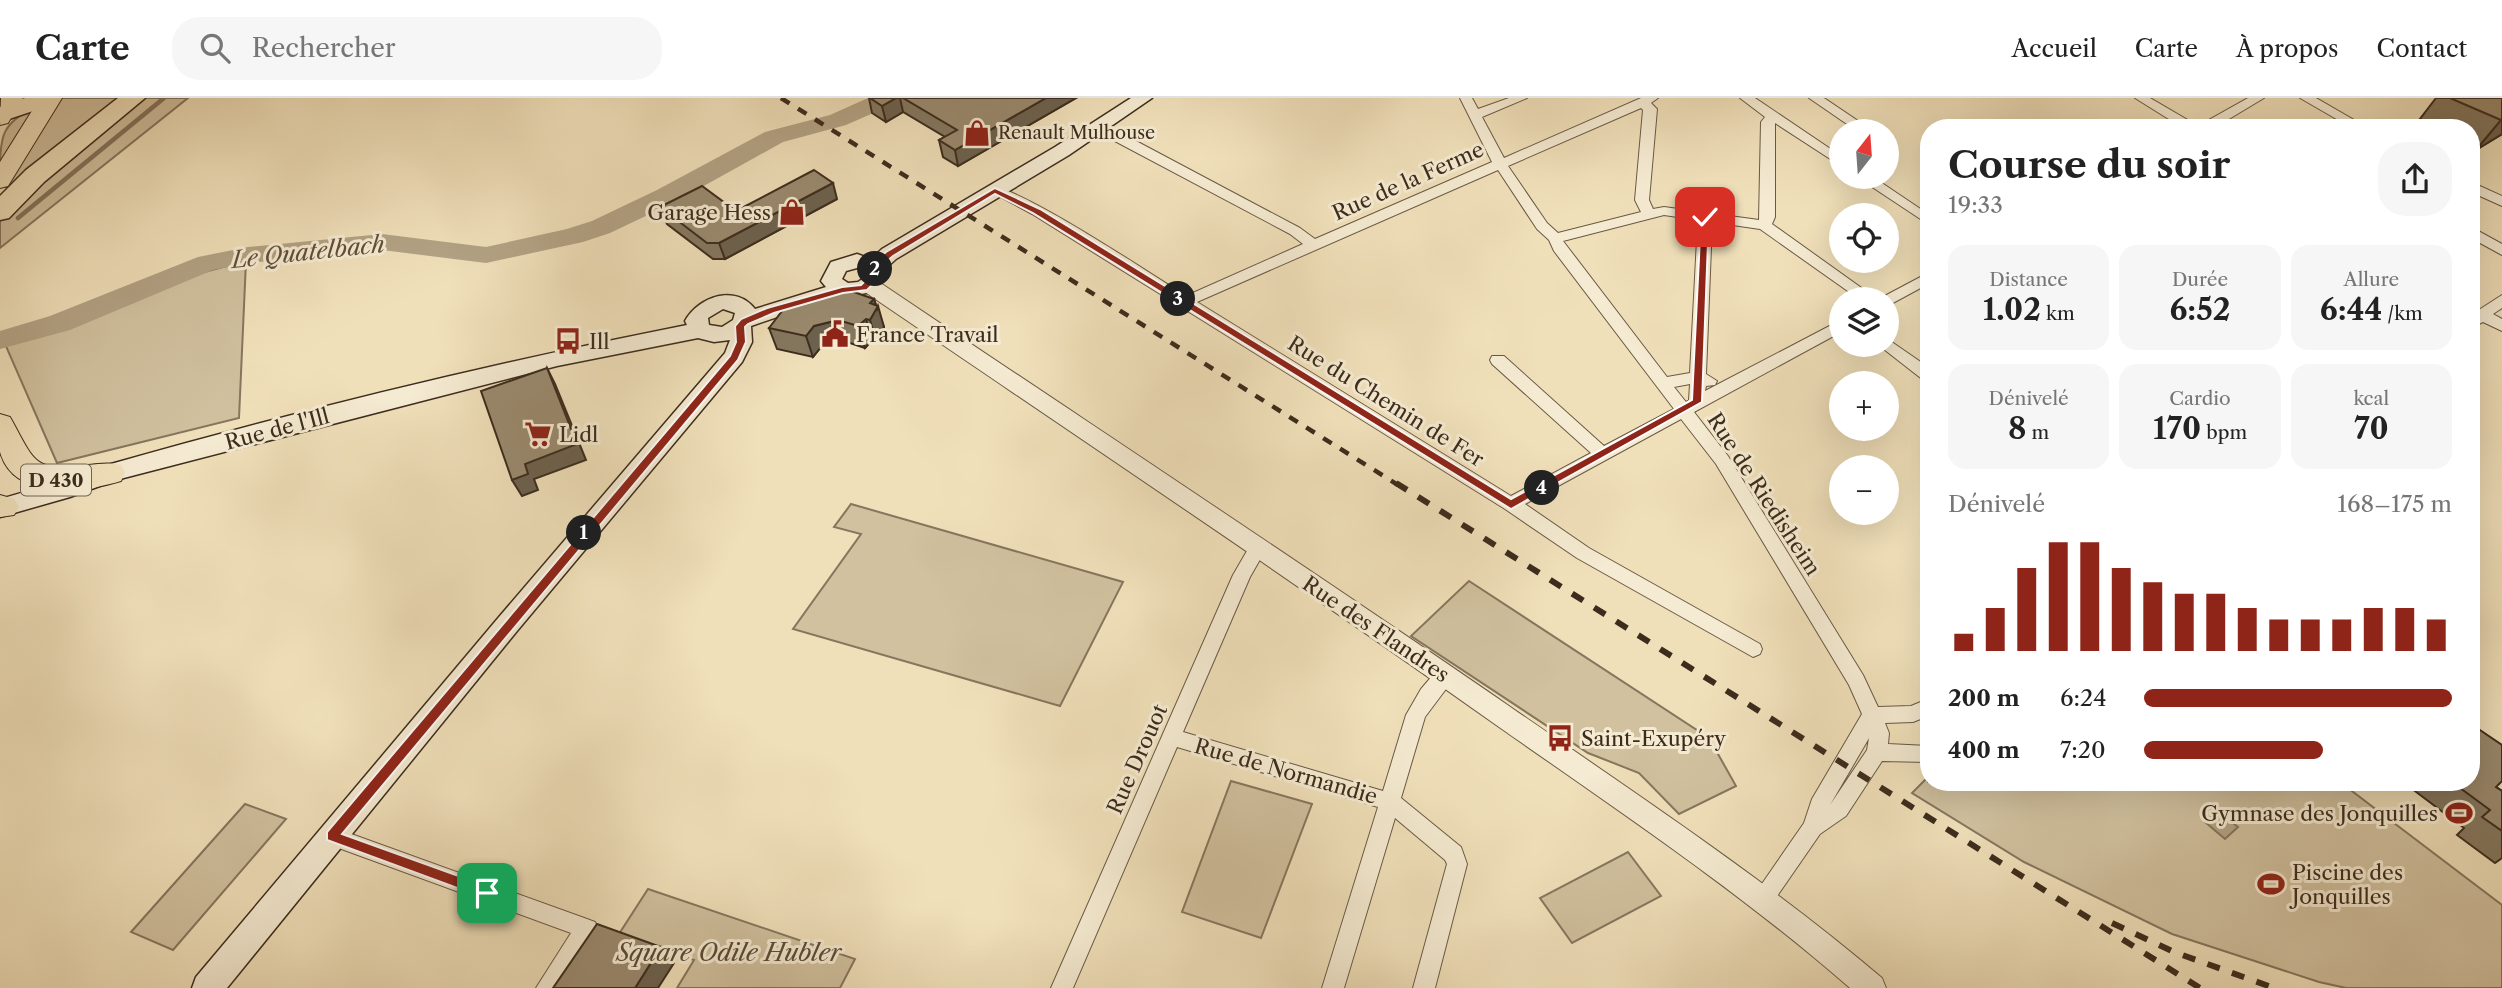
<!DOCTYPE html>
<html lang="fr">
<head>
<meta charset="utf-8">
<style>
  body { margin:0; font-family:"Libre Caslon Text",serif; background:#f6f6f6; color:#222; height:100vh; display:flex; flex-direction:column; font-size:26px; white-space:nowrap }
  * { box-sizing:border-box; margin:0 }
  p { font-size:23px; color:#767676 }
  .icon { flex:none; width:38px; height:38px; fill:none; stroke:currentColor; stroke-width:2; stroke-linecap:round; stroke-linejoin:round }
  .map { position:relative; flex:1; overflow:hidden }
  .panel { position:absolute; left:1920px; top:21px; width:560px; height:672px; display:flex; flex-direction:column; background:#fff; border-radius:28px; box-shadow:0 7px 28px #0002 }
  .panel>* { flex:none }
  .needle { width:46px; rotate:17deg }
  .fabs { position:absolute; left:1829px; top:21px; display:grid; gap:14px }
  .fabs a { display:grid; place-items:center; width:70px; height:70px; border-radius:50%; background:#fff; box-shadow:0 7px 28px #0002; font-size:35px }
  .pin { position:absolute; display:grid; place-items:center; width:60px; height:60px; color:#fff; margin:-30px; border-radius:14px; box-shadow:0 4px 10px #0006 }
  .km { position:absolute; width:35px; height:35px; margin:-18px; border-radius:50%; background:#222; color:#fff; font-size:19px; line-height:35px; text-align:center }
  .round { display:grid; place-items:center; flex:none; width:74px; height:74px; border-radius:28px; background:#f6f6f6 }
  .headline { display:flex; align-items:center; justify-content:space-between; height:119px; padding:0 28px }
  h1 { font-size:38px; font-weight:800; line-height:52px }
  .stats { display:grid; grid-template-columns:repeat(3,1fr); gap:10px; height:119px; padding:7px 28px }
  .stats div { display:grid; align-content:center; border-radius:18px; background:#f6f6f6; text-align:center }
  .stats b { font-size:30px; font-weight:800 }
  .stats small { font-size:19px; font-weight:400 }
  .stats p { font-size:19px }
  .chart { height:196px; padding:14px 28px }
  .chart p { display:flex; justify-content:space-between }
  .chart svg { width:100%; height:126px; margin-top:7px; stroke:#8f2418; stroke-width:6 }
  ul { padding:0 28px; list-style:none; font-size:23px }
  li { display:grid; grid-template-columns:112px 84px 1fr; align-items:center; height:52px }
  li i { height:18px; border-radius:9px; background:#8f2418 }
  header { display:flex; align-items:center; gap:42px; box-sizing:border-box; height:98px; padding:0 35px; background:#fff; border-bottom:2px solid #e0e0e0 }
  header strong { font-size:33px }
  nav { display:flex; gap:38px; margin-inline-start:auto; font-size:24px }
  .search { width:490px; height:63px; background:#f6f6f6; display:flex; align-items:center; gap:18px; box-sizing:border-box; padding:0 24px; border-radius:28px; color:#767676; font-size:26px }
  .map>svg:first-child { display:block }
  .green { fill:#d1c19f; stroke:#86765e; stroke-width:2 }
  .water { fill:#b3a385; stroke:#83735b; stroke-width:2 }
  .lines { fill:none; stroke-linecap:round; stroke-linejoin:round }
  .stream { stroke:#83735b; stroke-width:4.5 }
  .river { fill:#b3a385; fill-rule:evenodd }
  .minor-casing { stroke:#695944; stroke-width:2 }
  .tertiary-casing { stroke:#695944; stroke-width:2 }
  .secondary-casing { stroke:#3c2c1d; stroke-width:3 }
  .trunk-casing { stroke:#3c2c1d; stroke-width:2 }
  .motorway-casing { stroke:#3c2c1d; stroke-width:3 }
  .minor { fill:#f5ebd2; fill-rule:evenodd }
  .tertiary { fill:#f5ebd2; fill-rule:evenodd }
  .secondary { fill:#f5ebd2; fill-rule:evenodd }
  .trunk { fill:#f0e0ba; fill-rule:evenodd }
  .motorway { fill:#f0e0ba; fill-rule:evenodd }
  .rail-far1 { stroke:#3c2c1d; stroke-width:4.5; stroke-dasharray:10 10; stroke-linecap:butt }
  .rail { stroke:#3c2c1d; stroke-width:6; stroke-dasharray:13 13; stroke-linecap:butt }
  .wall { fill:#84775f; stroke:#3c2c1d; stroke-width:2 }
  .shaded-wall { fill:#6c614e; stroke:#3c2c1d; stroke-width:2 }
  .building { fill:#9a8a6f; stroke:#3c2c1d; stroke-width:2 }
  .route { fill:#8f2418; stroke:#fff; stroke-width:2 }
  .labels { text-anchor:middle; dominant-baseline:central; stroke-width:6; stroke-linejoin:round; paint-order:stroke }
  .far-poi-label { font-size:18px; fill:#3c2c1d; stroke:#f5ebd2; text-anchor:start }
  .shield { fill:#f5ebd2; stroke:#746553; stroke-width:2 }
  .shield-label { font-size:19px; font-weight:bold; fill:#3c2c1d }
  .street-label { font-size:21px; fill:#3c2c1d; stroke:#f5ebd2 }
  .poi-label { font-size:21px; fill:#3c2c1d; stroke:#f5ebd2; text-anchor:start }
  .water-label { font-size:23px; font-style:italic; fill:#60503c; stroke:#f5ebd2 }
  .near-park-label { font-size:24px; font-style:italic; fill:#5a4a37; stroke:#f5ebd2 }
</style>
</head>
<body>
<header>
<strong>Carte</strong>
<div class="search"><svg class="icon" aria-label="search" viewBox="0 0 24 24"><circle cx="10" cy="10" r="6"/><path d="M15 15l6 6"/></svg>Rechercher</div>
<nav><a>Accueil</a><a>Carte</a><a>À propos</a><a>Contact</a></nav>
</header>
<div class="map">
<svg width="2502" height="890" viewBox="0 0 2502 890">
  <rect width="100%" height="100%" fill="#f0e0ba"/>
  <filter id="stains"><feTurbulence type="fractalNoise" baseFrequency=".00286" numOctaves="4"/><feColorMatrix values="0 0 0 0 .2 0 0 0 0 .09 0 0 0 0 .02 0 0 0 .5 -.17"/></filter>
  <radialGradient id="worn" r=".72"><stop offset=".6" stop-color="#630" stop-opacity="0"/><stop offset="1" stop-color="#630" stop-opacity=".3"/></radialGradient>
  <path class="green" d="M60 0H127L11 89H6Z
    M142 0H188L0 150V121Z
    M33 10H37L0 70C0 38 3 25 33 10Z
    M246 163 239 320 57 365 5 246 65 228 189 178Z
    M851 406 1123 484 1060 608 793 531 861 436 834 429Z
    M1469 483 1709 640 1736 688 1679 716 1639 675 1588 655 1411 538Z
    M1928 679V684H2340L2502 807V890H2346L2319 884 2172 836 2024 764 1912 695Z
    M1231 683 1312 706 1261 840 1182 814Z
    M245 706 286 721 173 852 131 834Z
    M1628 754 1661 798 1572 845 1540 800Z
    M648 791 855 861 840 890H677L694 862 619 836Z"/>
  <path class="water" d="M2218 713 2238 729 2225 741 2205 724Z"/>
  <g class="lines">
    <path class="stream" d="M18 120 164 0"/>
    <path class="river" d="M868 0H900L896 5 846 27 783 44 675 104 610 135 583 144 486 165 382 152 248 165 213 172 70 232 0 251V233L50 218 198 159 248 149 382 136 486 149 567 131 592 123 657 92 765 34 830 17Z"/>
    <defs>
      <path id="minor" d="M1460 0H1472L1478 11 1509 0H1527L1482 19 1504 60 1641 0H1658L1651 5 1657 11 1649 102 1653 111 1664 109 1759 122 1761 24 1765 19 1740 0H1755L1841 58V68L1775 25V119L1772 126 1877 201H1859L1760 131 1712 124 1706 276 1717 283 1715 287 1706 288 1705 293 1841 222V234L1694 314 1728 358 1863 577 1878 609 1911 608 1928 601V618L1913 624 1885 625 1889 635 1888 646 1928 648V664L1882 663 1846 718 1820 736 1771 807 1764 810 1757 807 1753 800 1757 793 1804 725 1812 701 1862 616 1849 587 1716 366 1681 321 1525 406 1589 450 1760 546 1762 551 1760 556 1753 559 1577 460 1505 411 1032 116 988 92 990 89C1013 84 1157 180 1186 198L1303 146 1290 136 1094 32V26H1104L1300 130 1315 141 1492 64ZM1641 10 1643 12 1635 102 1641 114 1558 135 1547 125 1508 68ZM1498 72 1537 131 1549 142 1554 153 1674 311 1604 348 1504 258H1492L1490 262 1492 266 1591 355 1511 398 1197 204ZM1664 117 1698 122 1690 275 1667 279 1563 143ZM1690 286 1689 302 1686 304 1674 289ZM1869 640 1867 652 1830 707Z
        M1809 0H1824L1873 33H1857Z
        M2135 0H2150L2198 28 2248 0H2264L2214 30H2183Z
        M2300 0H2316L2368 30H2352Z
        M1857 79H1873L1928 116V126Z
        M2471 84 2502 98V108L2471 94Z
        M2471 129 2502 146V157L2471 140Z
        M1928 175V186L1891 206 1886 207V201H1879Z
        M2502 197V210L2493 216 2502 221V233L2483 224 2471 230V217Z
        M1886 240 1928 269V282L1922 281 1881 249 1879 247H1886Z
        M1257 444 1263 446 1266 451 1250 479 1183 634 1383 693 1406 617 1421 591 1438 571 1445 569 1452 571 1454 577 1452 583 1425 619 1401 700 1461 749 1467 766 1435 890H1413L1447 766 1445 762 1395 720 1344 890H1322L1378 709 1177 649 1073 890H1051L1233 477 1251 446Z
        M332 729 587 821 595 824 598 831 560 890H536L571 835 325 745 322 738 325 731Z"/>
      <path id="tertiary" d="M869 181 876 182C1087 324 1300 464 1509 608 1636 696 1764 780 1882 880L1886 890H1850C1740 794 1619 713 1499 629 1289 480 1075 337 862 192L859 187 862 182Z"/>
      <path id="secondary" d="M1131 0H1152L1069 57 896 161 885 171V180L875 193 812 207 751 228 752 244 742 264 517 533 227 890H192L196 879 499 519 725 255 730 242 714 244 698 240 557 268 116 382 70 399 0 419V401C38 391 74 377 111 366 301 312 494 265 687 227L685 223C699 198 736 186 755 211L826 189 821 183 831 164 857 156 871 161 882 151 1055 49ZM857 170 865 173 864 180 858 184 848 185 842 181 846 173ZM723 211 735 215 733 222 722 229 709 227 708 220Z"/>
      <path id="trunk" d="M1 0H23L8 25 0 27Z
        M40 0H62L8 88 0 90V64Z
        M0 316 10 319C35 363 32 375 88 367 100 366 109 364 121 367L125 375 121 383C85 394 14 404 0 354 0 344 0 327 0 316Z
        M0 397 14 401 19 409 14 417 0 419Z"/>
      <path id="motorway" d="M25 0H60L57 5 0 24V9Z
        M118 0H145L44 84 9 120 0 122V98L26 72Z"/>
    </defs>
    <use href="#minor" class="minor-casing"/>
    <use href="#tertiary" class="tertiary-casing"/>
    <use href="#secondary" class="secondary-casing"/>
    <use href="#trunk" class="trunk-casing"/>
    <use href="#motorway" class="motorway-casing"/>
    <use href="#minor" class="minor"/>
    <use href="#tertiary" class="tertiary"/>
    <use href="#secondary" class="secondary"/>
    <use href="#trunk" class="trunk"/>
    <use href="#motorway" class="motorway"/>
    <path class="rail-far1" d="M781 0 1398 387"/>
    <path class="rail" d="M1396 385 2200 890
      M2112 825 2174 854 2274 890"/>
  </g>
  <path class="wall" d="M869 0H1076L958 68 943 59 939 42 945 39 903 14 886 24 872 15Z
    M2436 0H2502V36L2476 52 2471 50V30L2424 29 2428 25 2420 21Z
    M837 101 725 161H713L667 126 660 109 736 113Z
    M874 201 884 229 876 243 872 242 865 250 844 243 821 249 813 259 777 251 769 230Z
    M2403 684H2471L2496 689 2502 693V760L2495 765 2457 737 2464 730Z"/>
  <path class="shaded-wall" d="M896 0H900L903 14 886 24 882 8Z
    M1046 0H1076L958 68 955 52Z
    M2502 21V36L2476 52 2501 22Z
    M833 85 837 101 725 161 719 145Z
    M874 201 877 211 878 208 884 229 876 243 870 222V205Z
    M866 221 872 242 865 250 858 228Z
    M838 222 844 243 821 249 813 259 806 238 814 228Z
    M547 270 555 286 586 362 534 381 538 392 522 398 512 382 525 366Z
    M661 849 674 865 658 890H635Z"/>
  <path class="building" d="M870 0H896L882 8Z
    M903 0H1046L955 52 939 42 957 32Z
    M2450 0H2502V21L2501 22Z
    M814 72 833 85 719 145H707L660 109 702 88 736 113Z
    M848 192 874 201 870 205 878 208 870 222 866 221 858 228 838 222 814 228 806 238 769 230 786 208Z
    M547 270 577 346 525 366 528 376 512 382 481 293Z
    M2471 626 2502 647V683L2496 689 2502 693V733L2482 719 2490 712 2452 684H2471Z
    M597 826 661 849 635 890H553Z"/>
  <path class="route" d="M995 90 1040 111 1511 401 1692 302 1701 119 1709 117 1702 304 1511 411 1033 115 995 96 893 158 879 170 881 178 867 192 843 195 774 215 748 226 745 229 746 244 738 262 342 736 492 790V799L487 801 327 742V734L730 258 736 244 735 228 741 221 767 210 842 189 861 187 871 177V167L886 154Z"/>
  <defs>
    <symbol id="shop-bare" viewBox="-9 -9 18 18"><path d="M-5-2.5h2.3a2.7 3.5 0 0 1 5.4 0H5L5.5 6h-11ZM-1.5-2.5h3a1.5 2.3 0 0 0-3 0Z" fill="#8f2418" stroke="#f5ebd2" stroke-width="2.5" paint-order="stroke"/></symbol>
    <symbol id="civic-bare" viewBox="-9 -9 18 18"><path d="M-.6-6.5H3V-4.5H.6V-3L4-1V1h2V6H-6V1h2V-1L-.6-3ZM-1.2 2.5V6h2.4V2.5Z" fill="#8f2418" stroke="#f5ebd2" stroke-width="2.5" paint-order="stroke"/></symbol>
    <symbol id="bus-bare" viewBox="-9 -9 18 18"><path d="M-5-6H5V4H4V6H2V4H-2V6H-4V4H-5ZM-3.5-4V0h7V-4ZM-3.5 1.2v1.5H-2V1.2ZM2 1.2v1.5H3.5V1.2Z" fill="#8f2418" stroke="#f5ebd2" stroke-width="2.5" paint-order="stroke"/></symbol>
    <symbol id="supermarket-bare" viewBox="-9 -9 18 18"><path d="M-6-5.5h2.5l.6 2H6L4.5 2H-2.5L-4.4-4H-6ZM-1.5 3.2a1.3 1.3 0 1 0 .1 0ZM3 3.2a1.3 1.3 0 1 0 .1 0Z" fill="#8f2418" stroke="#f5ebd2" stroke-width="2.5" paint-order="stroke"/></symbol>
    <symbol id="stadium-bare" viewBox="-9 -9 18 18"><path d="M0-5a6.5 5 0 1 0 0 10a6.5 5 0 1 0 0-10ZM-3.5-1.8h7v3.6h-7Z" fill="#8f2418" stroke="#f5ebd2" stroke-width="2.5" paint-order="stroke"/></symbol>
  </defs>
  <g fill-rule="evenodd">
    <use href="#shop-bare" x="958" y="16" width="38" height="38"/>
    <use href="#shop-bare" x="773" y="95" width="38" height="38"/>
    <use href="#civic-bare" x="816" y="217" width="38" height="38"/>
    <use href="#bus-bare" x="549" y="224" width="38" height="38"/>
    <use href="#supermarket-bare" x="519" y="317" width="38" height="38"/>
    <use href="#bus-bare" x="1541" y="621" width="38" height="38"/>
    <use href="#stadium-bare" x="2440" y="696" width="38" height="38"/>
    <use href="#stadium-bare" x="2252" y="767" width="38" height="38"/>
  </g>
  <g class="labels">
    <g class="far-poi-label">
      <text x="998" y="35">Renault Mulhouse</text>
    </g>
    <rect class="shield" x="21" y="366.5" width="70" height="31" rx="5"/>
    <g class="shield-label">
      <text x="56" y="382">D 430</text>
    </g>
    <g class="street-label">
      <text transform="translate(1408 83) rotate(-24)">Rue de la Ferme</text>
      <text transform="translate(1386 303) rotate(32)">Rue du Chemin de Fer</text>
      <text transform="translate(277 331) rotate(-15)">Rue de l'Ill</text>
      <text transform="translate(1764 396) rotate(57)">Rue de Riedisheim</text>
      <text transform="translate(1376 531) rotate(34)">Rue des Flandres</text>
      <text transform="translate(1137 661) rotate(-66)">Rue Drouot</text>
      <text transform="translate(1286 673) rotate(16)">Rue de Normandie</text>
    </g>
    <g class="poi-label">
      <text x="771" y="114" text-anchor="end">Garage Hess</text>
      <text x="856" y="236">France Travail</text>
      <text x="589" y="243">Ill</text>
      <text x="559" y="336">Lidl</text>
      <text x="1581" y="640">Saint-Exupéry</text>
      <text x="2438" y="715" text-anchor="end">Gymnase des Jonquilles</text>
      <text x="2292" y="774">Piscine des<tspan x="2292" dy="24">Jonquilles</tspan></text>
    </g>
    <g class="water-label">
      <text transform="translate(308 154) rotate(-6)">Le Quatelbach</text>
    </g>
    <g class="near-park-label">
      <text x="729" y="854">Square Odile Hubler</text>
    </g>
  </g>
  <rect width="100%" height="100%" filter="url(#stains)"/>
  <rect width="100%" height="100%" fill="url(#worn)"/>
</svg>
<div class="fabs">
<a><svg class="needle" viewBox="-14 -14 28 28"><path d="M0-13l5 13h-10z" fill="#e53935"/><path d="M0 13l5-13h-10z" fill="#767676"/></svg></a>
<a><svg class="icon" aria-label="locate" viewBox="0 0 24 24"><circle cx="12" cy="12" r="6"/><path d="M12 2v4M12 18v4M2 12h4M18 12h4"/></svg></a>
<a><svg class="icon" aria-label="layers" viewBox="0 0 24 24"><path d="M12 4l9 5-9 5-9-5zM3 14l9 5 9-5"/></svg></a>
<a>+</a>
<a>−</a>
</div>
<div class="pin" style="left:487px;top:795px;background:#1e9e55"><svg class="icon" aria-label="arrive" viewBox="0 0 24 24"><path d="M6 21V4h12l-3 4 3 4H6"/></svg></div>
<div class="pin" style="left:1705px;top:119px;background:#d93025"><svg class="icon" aria-label="check" viewBox="0 0 24 24"><path d="M5 12l5 5 9-10"/></svg></div>
<b class="km" style="left:584px;top:435px">1</b>
<b class="km" style="left:875px;top:171px">2</b>
<b class="km" style="left:1178px;top:201px">3</b>
<b class="km" style="left:1542px;top:390px">4</b>
<section class="panel">
<div class="headline"><div><h1>Course du soir</h1><p>19:33</p></div><a class="round"><svg class="icon" aria-label="share" viewBox="0 0 24 24"><path d="M12 15V3M7 8l5-5 5 5M5 13v7h14v-7"/></svg></a></div>
<div class="stats">
<div><p>Distance</p><b>1.02<small> km</small></b></div>
<div><p>Durée</p><b>6:52</b></div>
<div><p>Allure</p><b>6:44<small> /km</small></b></div>
</div>
<div class="stats">
<div><p>Dénivelé</p><b>8<small> m</small></b></div>
<div><p>Cardio</p><b>170<small> bpm</small></b></div>
<div><p>kcal</p><b>70</b></div>
</div>
<div class="chart"><p><span>Dénivelé</span>168–175 m</p>
<svg viewBox="0 0 160 44" preserveAspectRatio="none"><path d="M5 44V38M15 44V29M25 44V15M35 44V6M45 44V6M55 44V15M65 44V20M75 44V24M85 44V24M95 44V29M105 44V33M115 44V33M125 44V33M135 44V29M145 44V29M155 44V33"/></svg>
</div>
<ul>
<li><b>200 m</b>6:24<i style="width:100%"></i></li>
<li><b>400 m</b>7:20<i style="width:58%"></i></li>
</ul>
</section>
</div>
</body>
</html>
